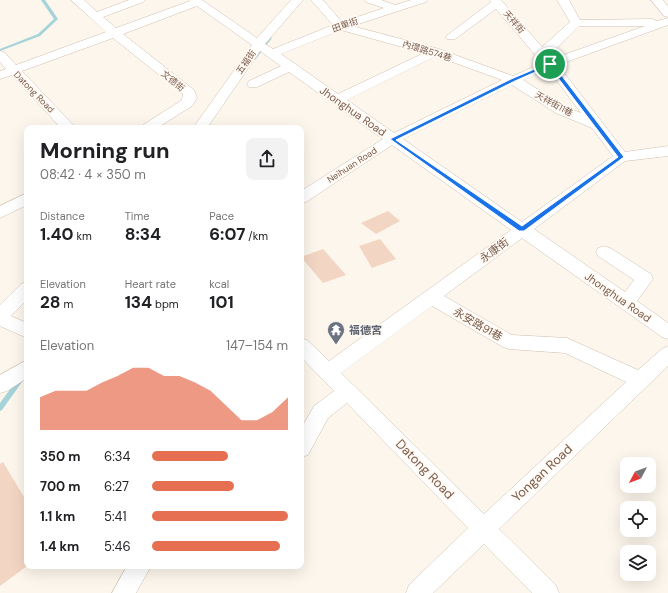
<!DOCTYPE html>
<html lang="en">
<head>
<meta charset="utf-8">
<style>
  body { margin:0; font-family:"DM Sans","Noto Sans TC",sans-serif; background:#f2f2f2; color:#202124; height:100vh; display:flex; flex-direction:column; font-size:15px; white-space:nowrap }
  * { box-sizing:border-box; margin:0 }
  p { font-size:13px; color:#757577 }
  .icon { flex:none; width:22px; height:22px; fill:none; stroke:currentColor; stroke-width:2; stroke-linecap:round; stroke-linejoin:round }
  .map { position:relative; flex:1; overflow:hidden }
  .details { position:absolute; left:24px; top:125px; width:280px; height:444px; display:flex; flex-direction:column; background:#fff; border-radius:8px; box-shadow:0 4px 16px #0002 }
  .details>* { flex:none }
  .needle { width:26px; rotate:229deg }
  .fabs { position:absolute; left:620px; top:457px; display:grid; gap:8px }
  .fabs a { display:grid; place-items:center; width:36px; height:36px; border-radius:8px; background:#fff; box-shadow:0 4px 16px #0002; font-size:20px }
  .pin { position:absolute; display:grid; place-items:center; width:34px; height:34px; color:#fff; margin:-17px; border:2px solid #fff; border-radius:50%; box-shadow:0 1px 4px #0007 }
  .round { display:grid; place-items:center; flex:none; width:42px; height:42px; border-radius:8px; background:#f2f2f2 }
  .summary { display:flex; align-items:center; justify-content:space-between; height:68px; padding:0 16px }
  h1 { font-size:22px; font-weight:700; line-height:30px }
  .metrics { display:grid; grid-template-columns:repeat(3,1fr); gap:6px; height:68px; padding:4px 16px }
  .metrics div { display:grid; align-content:center }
  .metrics b { font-size:17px; font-weight:700 }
  .metrics small { font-size:11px; font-weight:400 }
  .metrics p { font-size:11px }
  .chart { height:112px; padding:8px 16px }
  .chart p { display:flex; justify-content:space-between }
  .chart svg { width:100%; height:72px; margin-top:4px; fill:#e76f51; opacity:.7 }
  ul { padding:0 16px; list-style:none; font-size:13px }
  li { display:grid; grid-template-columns:64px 48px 1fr; align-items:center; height:30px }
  li i { height:10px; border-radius:5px; background:#e76f51 }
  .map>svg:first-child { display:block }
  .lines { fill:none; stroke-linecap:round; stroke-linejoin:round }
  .stream { fill:#a5d3da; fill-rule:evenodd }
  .building { fill:#f3d5c3 }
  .minor-casing { stroke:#d1beb0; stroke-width:1 }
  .minor { fill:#fff; fill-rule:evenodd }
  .route { fill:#1a73e8; stroke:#fff; fill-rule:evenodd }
  .labels { text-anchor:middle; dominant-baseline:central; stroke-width:3.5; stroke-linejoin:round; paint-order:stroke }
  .far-street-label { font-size:9px; fill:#7a5c4d; stroke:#fffaf3 }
  .street-label { font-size:11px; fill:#7a5c4d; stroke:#fffaf3 }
  .worship-label { font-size:11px; font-weight:bold; fill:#5b616d; stroke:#fffaf3; text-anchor:start }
  .near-street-label { font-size:13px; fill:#7a5c4d; stroke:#fffaf3 }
</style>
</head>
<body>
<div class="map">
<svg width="668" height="593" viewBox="0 0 668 593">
  <rect width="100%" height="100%" fill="#fdf6ec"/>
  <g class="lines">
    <path class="stream" d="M41 0H45L58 19 57 20 40 36 0 51V49L38 34 54 19Z
      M269 37 272 38 255 60H253V58Z
      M25 369H27V375L2 410 0 411V403Z"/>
  </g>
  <path class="building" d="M388 211 400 221 376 234 361 223Z
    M380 239 396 259 372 268 359 246Z
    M323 249 346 275 323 283 301 257Z
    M3 462 27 502V566L0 586V464Z"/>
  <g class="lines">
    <defs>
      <path id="minor" d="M71 0H84L97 12 129 0H145L143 2 103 17 116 28 190 1 189 0H202L257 38 291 0H303L265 44 273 49 333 25 311 0H323L342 22 384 8 366 2 364 0H381L395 5 411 0H428L426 2 352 26 439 49 513 76 542 63 496 9 455 39H447L445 37 491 2 489 0H501L542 47 570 22 557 0H569L580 20 652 19 657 21 668 18V25L558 65 625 152 668 146V156L625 161 534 229 625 292 634 280 598 256 596 252 598 248 604 246 610 248 651 274 653 279 637 301 668 323V339L662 337 522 238 444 296 512 335 567 338 638 370 662 349 668 346V366L499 529 556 585 559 593H532L484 544 433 593H406L409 585 468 528 347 403 328 418 308 455 301 457V429L314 406 334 391 301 357V338L307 340 329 361 511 230 392 145 306 202 301 203V191L383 139 289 72 257 87H249L247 84 249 81 281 66 260 51 207 128H193L252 45 197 6 123 34 194 90 197 98 192 106 157 128H141L143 125 182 100 183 94 113 38 22 71 76 128H61L12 75 0 79V71L6 69 0 62V51L4 52 16 65 106 32ZM579 26H645L552 59 547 53 553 52ZM341 30 424 53 338 94 281 54ZM436 56 502 80 394 133 347 100ZM548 69 581 113 566 107 523 80ZM512 85 556 113 592 128 613 156 522 222 403 139ZM432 306 503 347 509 349 565 353 626 382 484 514 341 373Z
        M651 0H663L668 7V17L664 16Z
        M27 193V205L0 218V206Z
        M27 282V300L11 316 27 323V338L0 326V305L21 284Z
        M27 360V378L7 391 0 393V375Z
        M127 566H151L136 593H112Z"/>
    </defs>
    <use href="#minor" class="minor-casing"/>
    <use href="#minor" class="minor"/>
  </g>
  <path class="route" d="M549 63H552L624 157 524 231H519L390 139 511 79ZM549 66 618 157 522 226 396 140 515 81Z"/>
  <defs>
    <symbol id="temple-pin" viewBox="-11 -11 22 30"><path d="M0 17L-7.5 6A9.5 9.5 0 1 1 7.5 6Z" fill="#6b7280" stroke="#fffaf3"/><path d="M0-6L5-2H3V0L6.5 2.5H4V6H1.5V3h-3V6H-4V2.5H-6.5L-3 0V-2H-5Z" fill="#fff"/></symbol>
  </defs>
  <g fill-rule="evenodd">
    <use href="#temple-pin" x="326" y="320" width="20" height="27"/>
  </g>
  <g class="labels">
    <g class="far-street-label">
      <text transform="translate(514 22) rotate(49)">天祥街</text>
      <text transform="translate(345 25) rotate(-19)">田單街</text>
      <text transform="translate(427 51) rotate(17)">內環路574巷</text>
      <text transform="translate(246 62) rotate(-55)">五福街</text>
      <text transform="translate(173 81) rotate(39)">文德街</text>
      <text transform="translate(34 92) rotate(46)">Datong Road</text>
      <text transform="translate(554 104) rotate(29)">天祥街11巷</text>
      <text transform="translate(352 165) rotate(-33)">Neihuan Road</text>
    </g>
    <g class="street-label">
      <text transform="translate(353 111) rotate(35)">Jhonghua Road</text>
      <text transform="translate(494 250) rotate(-37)">永康街</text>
      <text transform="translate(618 297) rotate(35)">Jhonghua Road</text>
      <text transform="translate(478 324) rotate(30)">永安路91巷</text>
    </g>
    <g class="worship-label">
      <text x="349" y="330">福德宮</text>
    </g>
    <g class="near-street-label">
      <text transform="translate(425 469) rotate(46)">Datong Road</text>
      <text transform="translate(542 473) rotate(-43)">Yongan Road</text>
    </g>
  </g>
</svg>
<div class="fabs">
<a><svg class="needle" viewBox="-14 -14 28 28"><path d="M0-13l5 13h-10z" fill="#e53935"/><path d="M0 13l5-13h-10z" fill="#757577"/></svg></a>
<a><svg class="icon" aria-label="locate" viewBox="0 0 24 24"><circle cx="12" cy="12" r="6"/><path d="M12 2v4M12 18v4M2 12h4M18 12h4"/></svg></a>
<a><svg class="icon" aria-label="layers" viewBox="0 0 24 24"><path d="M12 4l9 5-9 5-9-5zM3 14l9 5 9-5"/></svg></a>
</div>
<div class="pin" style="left:550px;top:64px;background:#1e9e55"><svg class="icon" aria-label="arrive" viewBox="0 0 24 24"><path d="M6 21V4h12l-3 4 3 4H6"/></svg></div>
<section class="details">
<div class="summary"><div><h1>Morning run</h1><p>08:42 · 4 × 350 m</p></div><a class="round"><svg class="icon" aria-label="share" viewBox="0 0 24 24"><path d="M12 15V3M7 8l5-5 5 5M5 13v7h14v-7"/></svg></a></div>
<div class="metrics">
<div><p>Distance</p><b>1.40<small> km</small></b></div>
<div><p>Time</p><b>8:34</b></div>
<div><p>Pace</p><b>6:07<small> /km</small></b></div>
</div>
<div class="metrics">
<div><p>Elevation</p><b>28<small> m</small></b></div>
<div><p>Heart rate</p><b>134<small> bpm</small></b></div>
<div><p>kcal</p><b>101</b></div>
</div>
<div class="chart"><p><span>Elevation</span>147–154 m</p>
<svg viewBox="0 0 160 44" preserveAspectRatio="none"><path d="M0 44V24L10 20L20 20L30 20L40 15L50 11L60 6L70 6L80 11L90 11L100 15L110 20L120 29L130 38L140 38L150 33L160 24V44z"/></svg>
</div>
<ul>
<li><b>350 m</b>6:34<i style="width:56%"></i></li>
<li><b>700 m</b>6:27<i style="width:60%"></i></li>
<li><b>1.1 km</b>5:41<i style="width:100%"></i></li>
<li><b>1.4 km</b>5:46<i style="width:94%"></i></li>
</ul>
</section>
</div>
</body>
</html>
